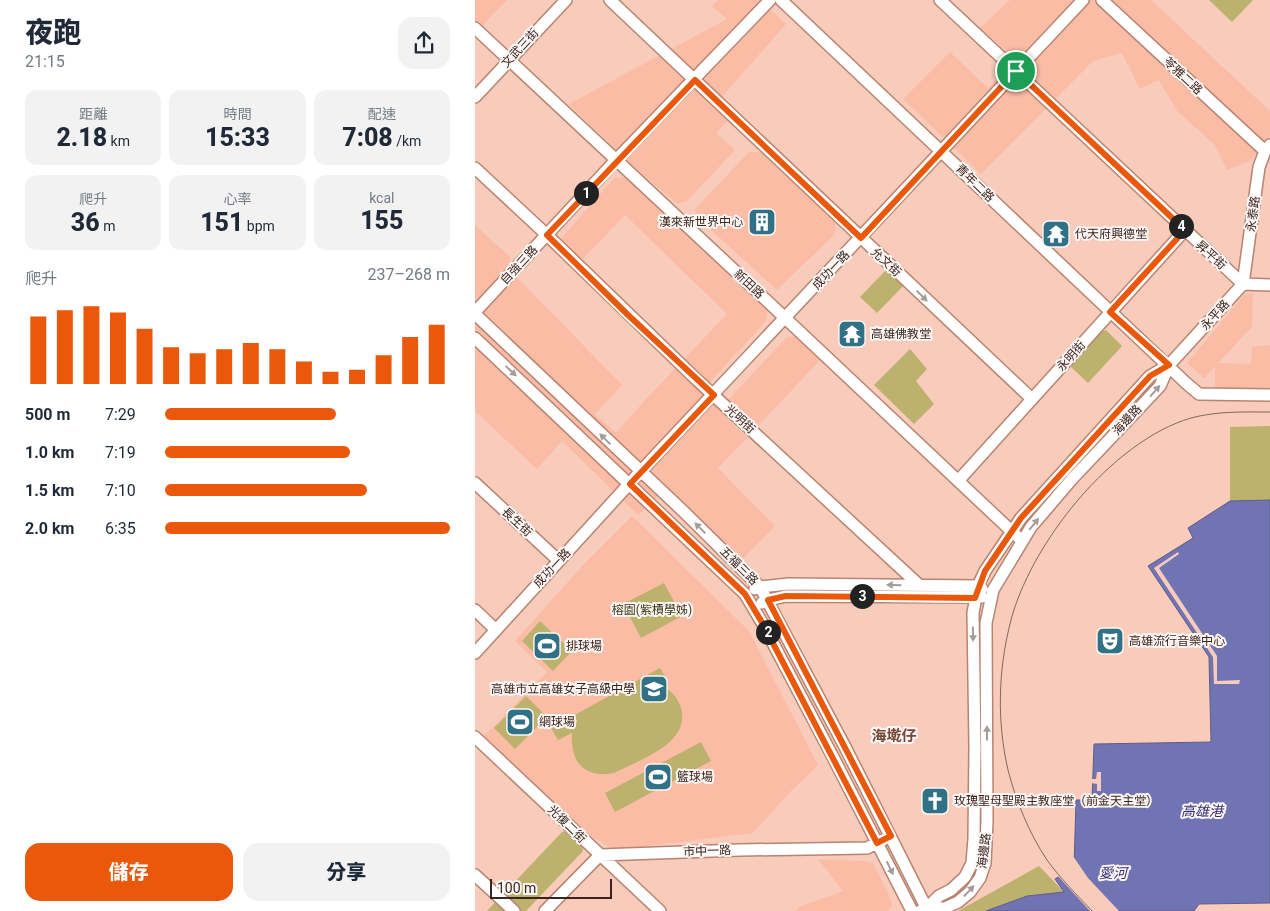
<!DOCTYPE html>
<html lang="zh-TW">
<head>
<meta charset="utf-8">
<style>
  body { margin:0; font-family:Roboto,"Noto Sans TC",sans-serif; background:#f2f2f3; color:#1f2937; height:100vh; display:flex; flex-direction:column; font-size:19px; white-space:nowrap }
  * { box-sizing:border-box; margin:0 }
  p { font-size:16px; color:#747a83 }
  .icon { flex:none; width:28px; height:28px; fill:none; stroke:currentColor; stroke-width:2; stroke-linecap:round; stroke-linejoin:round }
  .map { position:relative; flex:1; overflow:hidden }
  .details { display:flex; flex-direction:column; background:#fff; width:475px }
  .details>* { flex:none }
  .scale { position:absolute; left:15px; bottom:12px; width:122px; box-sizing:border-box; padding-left:5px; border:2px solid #3a251e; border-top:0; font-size:14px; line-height:18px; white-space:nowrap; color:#3a251e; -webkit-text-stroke:4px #fcf6f4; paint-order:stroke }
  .pin { position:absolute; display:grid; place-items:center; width:42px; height:42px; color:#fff; margin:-21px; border:2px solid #fff; border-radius:50%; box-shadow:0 1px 5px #0007 }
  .km { position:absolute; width:25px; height:25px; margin:-12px; border-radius:50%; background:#222; color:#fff; font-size:14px; line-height:25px; text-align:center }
  .round { display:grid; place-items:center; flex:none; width:52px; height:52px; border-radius:15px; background:#f2f2f3 }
  .summary { display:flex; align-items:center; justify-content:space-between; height:85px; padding:0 25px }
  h1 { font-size:28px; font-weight:800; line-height:38px }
  .stats { display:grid; grid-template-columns:repeat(3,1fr); gap:8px; height:85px; padding:5px 25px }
  .stats div { display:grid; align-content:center; border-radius:12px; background:#f2f2f3; text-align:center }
  .stats b { font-size:25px; font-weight:800 }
  .stats small { font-size:14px; font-weight:400 }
  .stats p { font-size:14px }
  .chart { height:140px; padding:10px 25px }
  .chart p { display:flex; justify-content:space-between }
  .chart svg { width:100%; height:90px; margin-top:5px; stroke:#ea580c; stroke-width:6 }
  .button { display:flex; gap:10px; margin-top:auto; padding:10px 25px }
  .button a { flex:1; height:58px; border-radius:15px; background:#ea580c; color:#fff; font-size:20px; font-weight:800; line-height:58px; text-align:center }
  .button a+a { background:#f2f2f3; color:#1f2937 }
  ul { padding:0 25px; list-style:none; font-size:16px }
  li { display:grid; grid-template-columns:80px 60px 1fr; align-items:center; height:38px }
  li i { height:12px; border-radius:6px; background:#ea580c }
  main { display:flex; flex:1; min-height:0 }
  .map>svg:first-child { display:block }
  .built { fill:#fbbca6 }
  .green { fill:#bcb16d }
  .water { fill:#7174b2; stroke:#605c86 }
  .pier { fill:#f8cbbb }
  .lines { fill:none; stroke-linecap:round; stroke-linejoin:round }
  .minor-casing { stroke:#b78471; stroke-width:14 }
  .minor { stroke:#fff; stroke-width:11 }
  .tram { stroke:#86685d; stroke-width:1 }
  .oneway { fill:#a69d9a }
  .route-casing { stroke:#fff; stroke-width:10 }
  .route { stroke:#ea580c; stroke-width:6 }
  .labels { text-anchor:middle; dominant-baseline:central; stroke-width:4; stroke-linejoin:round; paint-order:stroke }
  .street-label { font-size:12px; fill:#3a251e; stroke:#fcf6f4 }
  .poi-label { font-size:12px; fill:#3a251e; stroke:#fcf6f4; text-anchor:start }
  .park-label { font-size:12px; fill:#3d3817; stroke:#fcf6f4 }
  .water-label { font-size:14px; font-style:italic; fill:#332f7a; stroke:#fcf6f4 }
  .quarter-label { font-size:15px; font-weight:bold; fill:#754736; stroke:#fcf6f4 }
</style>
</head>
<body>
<main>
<section class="details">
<div class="summary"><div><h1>夜跑</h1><p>21:15</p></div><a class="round"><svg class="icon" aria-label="share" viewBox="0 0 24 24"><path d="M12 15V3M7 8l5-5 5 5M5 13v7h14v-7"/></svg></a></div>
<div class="stats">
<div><p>距離</p><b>2.18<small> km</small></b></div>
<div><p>時間</p><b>15:33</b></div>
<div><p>配速</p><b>7:08<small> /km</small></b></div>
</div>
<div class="stats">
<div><p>爬升</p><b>36<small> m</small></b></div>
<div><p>心率</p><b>151<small> bpm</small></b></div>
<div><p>kcal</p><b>155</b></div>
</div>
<div class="chart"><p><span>爬升</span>237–268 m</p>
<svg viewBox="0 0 160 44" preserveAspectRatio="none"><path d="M5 44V11M15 44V8M25 44V6M35 44V9M45 44V17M55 44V26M65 44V29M75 44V27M85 44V24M95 44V27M105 44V33M115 44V38M125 44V37M135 44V30M145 44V21M155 44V15"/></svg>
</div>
<ul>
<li><b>500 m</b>7:29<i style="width:60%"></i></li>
<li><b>1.0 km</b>7:19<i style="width:65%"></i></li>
<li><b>1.5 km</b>7:10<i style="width:71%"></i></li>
<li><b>2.0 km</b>6:35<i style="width:100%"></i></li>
</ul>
<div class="button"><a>儲存</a><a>分享</a></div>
</section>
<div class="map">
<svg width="795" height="911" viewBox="0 0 795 911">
  <rect width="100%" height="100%" fill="#f8cbbb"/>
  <path class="built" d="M0 0H32L6 27 0 22Z
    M243 0H285L311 24 240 105 254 120 241 133 260 150 212 201 203 204 161 169 94 104 252 19 237 6Z
    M535 0H676L795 111V136L775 161 752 170 740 145 702 111 684 80 665 89 647 53 618 61 506 174 428 99 475 52 513 88 541 59 505 28Z
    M274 152H285L361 222 359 235 302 290 224 219 220 209Z
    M151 177 293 308 291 321 226 392 272 438 243 468 300 526 258 569 183 496 163 515 87 441 62 469 0 411V225L36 258 32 267 147 385 120 414 141 433 171 399 252 314 150 215 106 261 84 241 139 178Z
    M778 293 777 327 743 363 776 364 777 347 795 345V390L750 391 740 387V367L729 378 712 363 769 295Z
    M322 336 347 358 281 428 252 401 312 337Z
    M157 516 274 631 343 765 315 792 278 833 139 850 103 828 9 736 72 672 40 641 108 565Z
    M343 859 390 861 398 863 413 893 417 905 413 911H320L326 906 368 891Z"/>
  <path class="green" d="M734 0H778L757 22Z
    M412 269 429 285 402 313 385 297Z
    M631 330 647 346 613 383 595 366 627 331Z
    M435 349 452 369 441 381 459 404 439 424 399 385Z
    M795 426V500L755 501V427Z
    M189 583 207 616 166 638 148 604Z
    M65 621 97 651 78 671 47 641Z
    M185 668 192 680 183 685C194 688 201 695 205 705 219 743 164 760 139 773 109 779 95 761 97 733L83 740 76 728Z
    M51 696 72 717 40 749 19 728Z
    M226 742 236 761 140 812 130 793Z
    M91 831 107 846 108 851 51 911H12L87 832Z
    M564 866 589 892 552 896 511 911H483Z"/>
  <path class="water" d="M795 500V903L724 904 719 911H511L552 896 589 892 580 879 599 867 601 800H617L619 744 736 742 734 657 673 566 718 538 713 528 755 501Z"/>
  <path class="pier" d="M703 552 704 554 684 568 742 656V681L765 680 764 684H739L738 657 679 568Z
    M622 772H626V791H622V784L615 783V779H621Z
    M598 856 613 878 644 911H615L582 875 597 866Z"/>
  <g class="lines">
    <defs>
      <path id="minor" d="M135 0 557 399
        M306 0 711 383 724 394 795 395
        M465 0 768 284
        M627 0 790 151
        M0 28 290 299 547 541
        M0 97 91 0
        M0 168 72 235 222 380 444 585
        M768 284 784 167 790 151 795 145
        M0 312 141 160 295 0
        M0 314 208 511 285 587 369 745 453 911
        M0 338 270 594 289 626 358 757 437 911
        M483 481 710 230
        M0 483 84 561
        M280 589 285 587 314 584 503 586 507 589
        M287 603 293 600 311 596 507 597
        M0 610 21 630
        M0 653 165 472 608 0
        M0 737 185 911
        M0 875 39 911
        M452 908H470L483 902 495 892 505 878 510 863 512 821 511 623 518 590 556 527 597 479 685 386 694 365
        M70 911 125 855 265 850 392 848 408 840
        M445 911 452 908 464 896 476 890 490 877 497 863 499 839 500 747 498 613 503 586 510 571 546 518 675 376 694 365 768 284 795 285"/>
    </defs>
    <use href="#minor" class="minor-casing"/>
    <use href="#minor" class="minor"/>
    <path class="tram" d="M617 911C602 895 585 878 572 860 554 833 541 801 533 770 522 722 523 672 535 624 554 545 637 441 716 418 742 411 768 412 795 412"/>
  </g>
  <defs><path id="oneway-solid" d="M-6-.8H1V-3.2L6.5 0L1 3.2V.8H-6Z" transform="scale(1.25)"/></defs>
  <g class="oneway">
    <use href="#oneway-solid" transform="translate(447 296) rotate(44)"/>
    <use href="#oneway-solid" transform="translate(36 371) rotate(43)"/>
    <use href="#oneway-solid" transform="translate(680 391) rotate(-49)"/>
    <use href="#oneway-solid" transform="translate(130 439) rotate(-136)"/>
    <use href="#oneway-solid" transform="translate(559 524) rotate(-51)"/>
    <use href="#oneway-solid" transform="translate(225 528) rotate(-135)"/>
    <use href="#oneway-solid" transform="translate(419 585) rotate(-179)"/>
    <use href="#oneway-solid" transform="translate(498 634) rotate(89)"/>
    <use href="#oneway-solid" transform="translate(512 733) rotate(-90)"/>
    <use href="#oneway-solid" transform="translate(415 868) rotate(64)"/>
    <use href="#oneway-solid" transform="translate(494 891) rotate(-47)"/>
  </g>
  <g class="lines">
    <defs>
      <path id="route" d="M541 71 710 230 635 312 694 365 675 376 546 518 510 571 500 598 311 596 293 600 416 836 402 843 289 626 270 594 155 484 239 395 152 314 72 235 220 80 386 238Z"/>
    </defs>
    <use href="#route" class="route-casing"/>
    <use href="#route" class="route"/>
  </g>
  <defs>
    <symbol id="building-square" viewBox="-11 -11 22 22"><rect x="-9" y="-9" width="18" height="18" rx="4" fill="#317185" stroke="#fcf6f4"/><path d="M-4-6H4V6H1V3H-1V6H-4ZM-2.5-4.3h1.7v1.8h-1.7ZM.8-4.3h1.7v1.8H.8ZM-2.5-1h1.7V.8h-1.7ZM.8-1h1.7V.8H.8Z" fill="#fff"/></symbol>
    <symbol id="temple-square" viewBox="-11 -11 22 22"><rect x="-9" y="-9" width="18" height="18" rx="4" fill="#317185" stroke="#fcf6f4"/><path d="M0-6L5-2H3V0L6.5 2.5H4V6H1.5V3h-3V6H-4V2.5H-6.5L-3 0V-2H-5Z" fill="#fff"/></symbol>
    <symbol id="theatre-square" viewBox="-11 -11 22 22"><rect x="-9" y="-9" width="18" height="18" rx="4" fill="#317185" stroke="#fcf6f4"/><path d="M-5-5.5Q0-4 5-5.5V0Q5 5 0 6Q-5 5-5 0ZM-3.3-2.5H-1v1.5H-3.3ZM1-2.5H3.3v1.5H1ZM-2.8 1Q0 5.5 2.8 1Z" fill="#fff"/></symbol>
    <symbol id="stadium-square" viewBox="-11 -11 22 22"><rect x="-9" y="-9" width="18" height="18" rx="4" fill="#317185" stroke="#fcf6f4"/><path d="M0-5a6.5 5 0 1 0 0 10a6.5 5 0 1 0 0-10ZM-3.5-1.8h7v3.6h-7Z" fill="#fff"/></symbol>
    <symbol id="school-square" viewBox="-11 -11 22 22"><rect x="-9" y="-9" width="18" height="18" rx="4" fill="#317185" stroke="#fcf6f4"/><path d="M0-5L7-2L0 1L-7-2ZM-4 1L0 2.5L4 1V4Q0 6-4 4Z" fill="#fff"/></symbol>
    <symbol id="church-square" viewBox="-11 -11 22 22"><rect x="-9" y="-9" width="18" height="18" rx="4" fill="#317185" stroke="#fcf6f4"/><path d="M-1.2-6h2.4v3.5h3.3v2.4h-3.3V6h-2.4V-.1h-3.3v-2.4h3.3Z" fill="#fff"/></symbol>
  </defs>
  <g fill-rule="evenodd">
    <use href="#building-square" x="271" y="206" width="32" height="32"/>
    <use href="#temple-square" x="565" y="218" width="32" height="32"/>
    <use href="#temple-square" x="361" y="318" width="32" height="32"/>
    <use href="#theatre-square" x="619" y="625" width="32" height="32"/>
    <use href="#stadium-square" x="56" y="630" width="32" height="32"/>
    <use href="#school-square" x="163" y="673" width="32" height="32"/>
    <use href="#stadium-square" x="29" y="706" width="32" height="32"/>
    <use href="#stadium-square" x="167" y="761" width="32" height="32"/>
    <use href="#church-square" x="444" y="785" width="32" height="32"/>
  </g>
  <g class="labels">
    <g class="street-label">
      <text transform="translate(45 48) rotate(-47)">文武三街</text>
      <text transform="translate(708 76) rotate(43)">苓雅二路</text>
      <text transform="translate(500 183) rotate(44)">青年二路</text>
      <text transform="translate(778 214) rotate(-82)">永泰路</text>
      <text transform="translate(736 255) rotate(43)">昇平街</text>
      <text transform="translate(411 262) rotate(43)">允文街</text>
      <text transform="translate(44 265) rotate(-47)">自強三路</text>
      <text transform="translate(356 270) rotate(-47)">成功一路</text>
      <text transform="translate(274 284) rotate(43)">新田路</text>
      <text transform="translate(740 315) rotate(-48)">永平路</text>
      <text transform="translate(596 356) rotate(-48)">永明街</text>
      <text transform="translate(265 419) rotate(43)">光明街</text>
      <text transform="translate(652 420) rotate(-47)">海邊路</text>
      <text transform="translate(42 522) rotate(43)">長生街</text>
      <text transform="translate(264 566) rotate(45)">五福三路</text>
      <text transform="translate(77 568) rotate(-47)">成功一路</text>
      <text transform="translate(92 824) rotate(44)">光復二街</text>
      <text transform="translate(232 851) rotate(-2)">市中一路</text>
      <text transform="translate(509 851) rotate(-83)">海邊路</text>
    </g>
    <g class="poi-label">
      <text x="268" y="222" text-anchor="end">漢來新世界中心</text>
      <text x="600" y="234">代天府興德堂</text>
      <text x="396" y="334">高雄佛教堂</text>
      <text x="654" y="641">高雄流行音樂中心</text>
      <text x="91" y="646">排球場</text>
      <text x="160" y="689" text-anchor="end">高雄市立高雄女子高級中學</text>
      <text x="64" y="722">網球場</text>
      <text x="202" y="777">籃球場</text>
      <text x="479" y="801">玫瑰聖母聖殿主教座堂（前金天主堂）</text>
    </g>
    <g class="park-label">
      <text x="177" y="610">榕園(紫槓學姊)</text>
    </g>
    <g class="water-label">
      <text x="727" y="811">高雄港</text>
      <text x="638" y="873">愛河</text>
    </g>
    <g class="quarter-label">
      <text x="419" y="736">海墘仔</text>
    </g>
  </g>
</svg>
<div class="scale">100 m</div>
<div class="pin" style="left:541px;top:71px;background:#1e9e55"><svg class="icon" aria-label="arrive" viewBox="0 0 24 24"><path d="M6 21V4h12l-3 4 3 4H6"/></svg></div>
<b class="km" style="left:111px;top:193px">1</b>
<b class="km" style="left:293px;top:632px">2</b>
<b class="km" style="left:387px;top:596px">3</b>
<b class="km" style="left:706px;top:226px">4</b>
</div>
</main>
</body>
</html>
